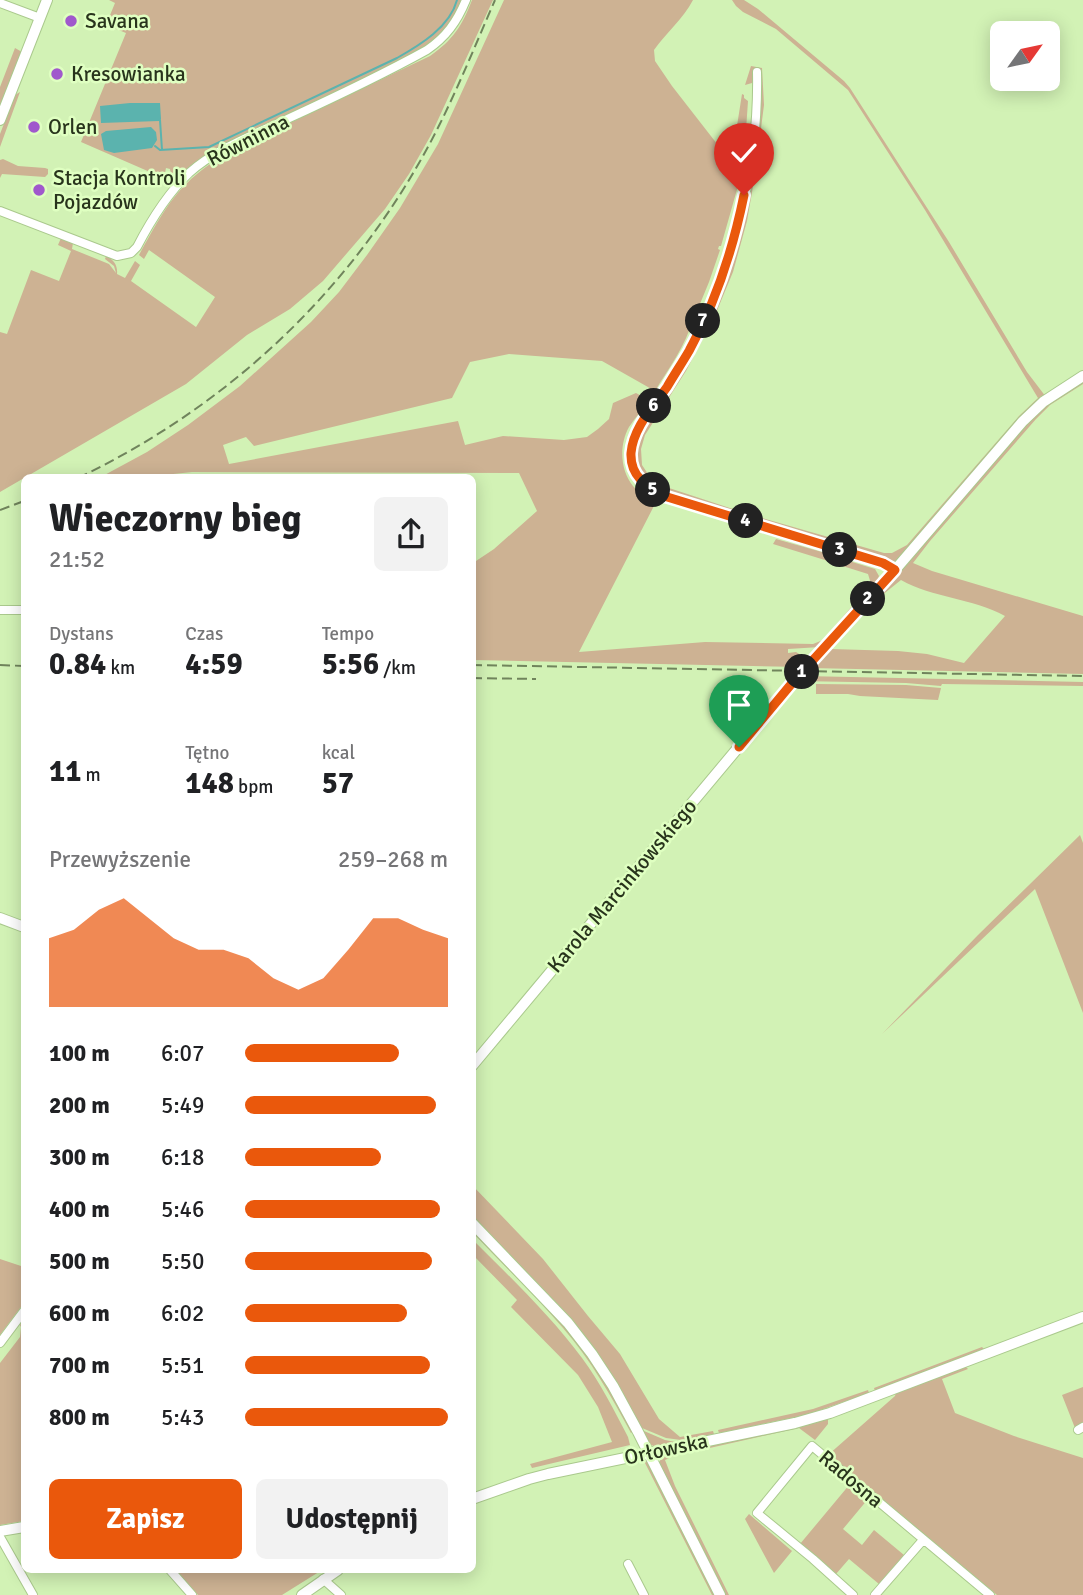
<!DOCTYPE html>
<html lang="pl">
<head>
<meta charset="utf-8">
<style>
  body { margin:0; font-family:Signika,sans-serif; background:#f2f2f2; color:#202124; height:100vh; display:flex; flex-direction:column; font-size:26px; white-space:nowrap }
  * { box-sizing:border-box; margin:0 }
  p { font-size:23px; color:#757577 }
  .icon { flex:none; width:38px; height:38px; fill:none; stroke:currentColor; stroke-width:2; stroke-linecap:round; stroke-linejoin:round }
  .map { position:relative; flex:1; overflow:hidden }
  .side { position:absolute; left:21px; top:474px; width:455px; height:1099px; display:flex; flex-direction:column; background:#fff; border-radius:10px; box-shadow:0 4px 18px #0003 }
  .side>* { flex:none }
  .needle { width:46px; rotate:57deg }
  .controls { position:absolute; left:990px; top:21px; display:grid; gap:14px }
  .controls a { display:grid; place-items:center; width:70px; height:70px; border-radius:10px; background:#fff; box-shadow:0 4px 18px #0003; font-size:35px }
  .pin { position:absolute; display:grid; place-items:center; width:60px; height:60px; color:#fff; margin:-72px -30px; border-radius:50% 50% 50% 0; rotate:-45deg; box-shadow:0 0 7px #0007 }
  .pin .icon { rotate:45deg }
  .km { position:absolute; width:35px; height:35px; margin:-18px; border-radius:50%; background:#222; color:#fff; font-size:19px; line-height:35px; text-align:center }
  .round { display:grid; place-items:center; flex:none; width:74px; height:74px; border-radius:10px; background:#f2f2f2 }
  .overview { display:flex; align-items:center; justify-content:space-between; height:119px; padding:0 28px }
  h1 { font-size:38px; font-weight:800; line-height:52px }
  .metrics { display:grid; grid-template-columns:repeat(3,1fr); gap:10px; height:119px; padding:7px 28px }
  .metrics div { display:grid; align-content:center }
  .metrics b { font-size:30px; font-weight:800 }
  .metrics small { font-size:19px; font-weight:400 }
  .metrics p { font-size:19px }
  .chart { height:196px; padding:14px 28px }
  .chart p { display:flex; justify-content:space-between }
  .chart svg { width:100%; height:126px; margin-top:7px; fill:#ea580c; opacity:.7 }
  .primary-button { display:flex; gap:14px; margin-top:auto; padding:14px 28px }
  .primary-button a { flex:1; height:80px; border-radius:10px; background:#ea580c; color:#fff; font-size:28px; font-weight:800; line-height:80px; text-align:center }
  .primary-button a+a { background:#f2f2f2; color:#202124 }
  ul { padding:0 28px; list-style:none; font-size:23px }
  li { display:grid; grid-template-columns:112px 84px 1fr; align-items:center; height:52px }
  li i { height:18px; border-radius:9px; background:#ea580c }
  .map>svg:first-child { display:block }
  .green { fill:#cdb293; fill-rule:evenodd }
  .water { fill:#5bb3ae }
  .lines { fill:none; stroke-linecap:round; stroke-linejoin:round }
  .stream { stroke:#5bb3ae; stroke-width:2 }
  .street-casing { stroke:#aac98d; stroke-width:10 }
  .secondary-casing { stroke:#aac98d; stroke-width:12 }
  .street { stroke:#fff; stroke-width:8 }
  .secondary { stroke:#fff; stroke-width:10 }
  .rail { stroke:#70845c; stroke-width:2; stroke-dasharray:10 5; stroke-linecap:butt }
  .route-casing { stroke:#fff; stroke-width:14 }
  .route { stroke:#ea580c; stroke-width:9 }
  .poi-dot { fill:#a058cc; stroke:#dfffc1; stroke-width:2.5 }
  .labels { text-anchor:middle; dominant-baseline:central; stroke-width:5; stroke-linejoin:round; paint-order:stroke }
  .poi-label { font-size:21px; fill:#28341c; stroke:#dfffc1; text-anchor:start }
  .street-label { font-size:21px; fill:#28341c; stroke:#dfffc1 }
</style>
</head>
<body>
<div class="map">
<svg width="1083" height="1595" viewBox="0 0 1083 1595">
  <rect width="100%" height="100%" fill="#d2f2b5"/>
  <path class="green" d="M109 0H462L458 12 443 32 421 50 363 80 223 145 192 165 175 179 171 175 170 169 166 168 165 173 166 179 81 142 126 33 106 25 115 3Z
    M472 0H493L431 135 409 174 385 209 323 281 290 309 247 335 186 384 0 492V332L7 334 31 270 59 281 71 251 58 245 61 238 73 243 72 249 109 264 116 273 114 266 105 259 106 256C113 259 118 265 117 274L125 278 135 261 140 265 131 281 196 327 215 297 149 250 144 259 139 255C166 206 179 181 229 152L430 56C453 40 462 26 472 0Z
    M504 0H693C683 19 666 33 654 50L655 61 672 86 728 158 730 156 734 145 742 94 744 95V98L748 101 746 130 740 179 721 246H719L718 249 720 250 709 282 695 316H693L692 318 693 319C686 345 669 368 655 391L602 361 509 354 470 362 452 398 254 446 246 437 223 445 229 464 458 421 465 445 503 436 564 440 587 437 598 429 609 419 613 403 636 393 649 400C643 409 635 418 629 427 619 445 620 470 633 486 639 493 648 497 656 502L579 652 705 642 813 644 823 640 871 584 868 574 833 563 836 557 875 569 879 576 876 583 877 584 820 647 788 649V653L796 652 807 659 801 667 473 660V563L494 549 537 511 519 473 192 472 136 478H99L147 452 188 425 240 386 311 322 339 292 367 255 400 208 438 144Z
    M732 0H744L758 9 844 81 850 88 949 242 1027 372 1046 397 899 560 891 562 674 496 654 487 644 478 637 465 636 447 648 421 682 370 699 339 729 268 735 249 758 126 760 71 752 83 745 85 751 66 762 68 764 105 755 175 747 221 733 272 716 313 686 371 645 435 641 449 642 465 650 477 666 487 745 513 884 553H892L907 545 1019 416 1038 398 925 210 848 90 776 29 743 12 736 6Z
    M15 48 22 52 0 109V87Z
    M20 92 0 147V134L15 95Z
    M3 159 18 166 45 168 48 169V174L45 177 2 174 0 178V160Z
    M1083 379V384L1050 405 1036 419 930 541 913 563 932 571 1083 616V674L810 668 1035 412ZM901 580C933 598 972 598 1005 616L964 663 927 654 898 651 831 649 881 596Z
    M776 539 829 554 828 561 773 544Z
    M803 676 1083 682V686L942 684 941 686 906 683 799 681Z
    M816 684 906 685 941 688 938 700 860 696 848 694H816Z
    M1080 835 1083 843V1013L1035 889 882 1034 978 935Z
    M472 1185 543 1259 588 1316 620 1354 659 1419 680 1437 713 1431 714 1434 681 1440 666 1438 642 1428H640L546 1293 473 1218Z
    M472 1228 566 1325 589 1356 634 1431 631 1433C611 1396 591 1360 563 1328 535 1295 503 1265 473 1233Z
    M472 1239C510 1277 550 1315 582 1358 600 1382 614 1410 628 1437L630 1445 532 1468 530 1464 612 1442 598 1407 578 1375 511 1307 517 1300 473 1255Z
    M0 1259 24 1267V1303L0 1335Z
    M24 1319V1521L0 1525V1363L20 1337 21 1327 20 1325Z
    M982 1347 984 1349 875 1391 874 1388Z
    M964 1365 968 1369 942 1379 955 1413 1014 1436 1083 1458V1595H997L828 1455 895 1396 896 1392Z
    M1083 1387V1425L1075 1428 1062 1395Z
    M868 1390 869 1393 806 1415 719 1433 718 1430 813 1409Z
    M825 1417 828 1419V1424L815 1440 799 1428 674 1456 665 1460 675 1486 729 1595H724L659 1463 662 1455Z
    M644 1431 665 1440 681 1443 656 1447 649 1444 642 1432Z
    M642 1457 647 1460 716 1595H712L644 1461 642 1459Z
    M850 1484 868 1499 843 1529 862 1545 874 1530 904 1555 879 1584 849 1559 836 1574 800 1544Z
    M749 1514 792 1551 774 1573 745 1519Z
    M176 1570H322L282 1595H198Z"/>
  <path class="water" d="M130 103H160L161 119 159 121 101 123 100 106Z
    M151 127 156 132 157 140 152 148 114 153 104 150 101 134 106 131Z"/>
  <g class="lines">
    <path class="stream" d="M160 120 162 150
      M155 146 160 150 209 147 397 58C420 45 450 27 457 0"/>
    <defs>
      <path id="street" d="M0 3 40 18
        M757 72C759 166 734 268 689 351 682 363 674 375 667 387 654 406 635 425 632 447 628 473 644 485 664 496L883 563 895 570
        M0 211 117 256 131 253 137 247C151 220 167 194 189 173 216 149 251 136 283 121 331 99 380 76 427 50 446 37 457 22 466 0
        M0 610H24
        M0 1343 24 1311
        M1078 1430 1083 1427
        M0 1537 33 1595
        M628 1564 644 1595
        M170 1570 192 1595
        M323 1579 341 1595
        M853 1595 813 1559 757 1513 812 1446 990 1595
        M875 1595 923 1540"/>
      <path id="secondary" d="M0 120 47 0
        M0 918 24 927
        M472 1066 793 682 895 570 1023 421 1043 402 1083 376
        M472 1223 568 1323 592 1354 613 1386 638 1432 720 1595
        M472 1499 529 1479 548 1474 795 1423 830 1413 1083 1317
        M0 1531 24 1527
        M302 1595 338 1570"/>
    </defs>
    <use href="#street" class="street-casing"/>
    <use href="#secondary" class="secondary-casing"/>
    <use href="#street" class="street"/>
    <use href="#secondary" class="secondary"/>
    <path class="rail" d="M78 478C222 409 340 301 419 163 449 111 471 55 495 0
      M0 510 24 501
      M0 665 24 666
      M472 665 1083 676
      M472 678 536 679"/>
  </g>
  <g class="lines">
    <defs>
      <path id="route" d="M739 747 793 682 895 570 883 563 664 496C646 486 630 476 631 453 633 428 653 407 667 387 674 375 682 363 689 351 716 302 733 249 744 195"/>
    </defs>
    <use href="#route" class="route-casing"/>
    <use href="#route" class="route"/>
  </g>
  <g class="poi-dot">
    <circle cx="71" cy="21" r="7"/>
    <circle cx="57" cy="74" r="7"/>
    <circle cx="34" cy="127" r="7"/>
    <circle cx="39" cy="190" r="7"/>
  </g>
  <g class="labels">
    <g class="poi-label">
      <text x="85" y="21">Savana</text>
      <text x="71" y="74">Kresowianka</text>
      <text x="48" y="127">Orlen</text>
      <text x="53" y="178">Stacja Kontroli<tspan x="53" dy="24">Pojazdów</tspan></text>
    </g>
    <g class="street-label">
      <text transform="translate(248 140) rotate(-27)">Równinna</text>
      <text transform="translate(622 886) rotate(-50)">Karola Marcinkowskiego</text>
      <text transform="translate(666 1449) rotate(-12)">Orłowska</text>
      <text transform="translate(851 1479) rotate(40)">Radosna</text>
    </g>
  </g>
</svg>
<div class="controls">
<a><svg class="needle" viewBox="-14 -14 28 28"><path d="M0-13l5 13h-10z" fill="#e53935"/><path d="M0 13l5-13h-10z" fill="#757577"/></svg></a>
</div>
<div class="pin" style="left:739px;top:747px;background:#1e9e55"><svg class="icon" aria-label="arrive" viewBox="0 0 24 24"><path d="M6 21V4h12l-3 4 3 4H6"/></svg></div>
<div class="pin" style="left:744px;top:195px;background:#d93025"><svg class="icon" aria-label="check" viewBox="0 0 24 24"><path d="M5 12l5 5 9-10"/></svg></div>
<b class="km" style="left:802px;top:672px">1</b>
<b class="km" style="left:868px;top:599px">2</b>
<b class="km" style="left:840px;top:550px">3</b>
<b class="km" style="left:746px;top:521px">4</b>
<b class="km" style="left:653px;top:490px">5</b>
<b class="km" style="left:654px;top:406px">6</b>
<b class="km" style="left:703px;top:321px">7</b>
<section class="side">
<div class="overview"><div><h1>Wieczorny bieg</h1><p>21:52</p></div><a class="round"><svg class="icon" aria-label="share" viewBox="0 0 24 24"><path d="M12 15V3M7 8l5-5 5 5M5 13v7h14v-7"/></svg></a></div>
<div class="metrics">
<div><p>Dystans</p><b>0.84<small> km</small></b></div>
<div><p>Czas</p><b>4:59</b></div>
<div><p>Tempo</p><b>5:56<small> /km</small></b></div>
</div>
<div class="metrics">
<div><b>11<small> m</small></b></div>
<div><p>Tętno</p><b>148<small> bpm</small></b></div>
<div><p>kcal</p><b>57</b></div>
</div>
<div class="chart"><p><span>Przewyższenie</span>259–268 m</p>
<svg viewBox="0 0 160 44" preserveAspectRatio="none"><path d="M0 44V20L10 17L20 10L30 6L40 13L50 20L60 24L70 24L80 27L90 34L100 38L110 34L120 24L130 13L140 13L150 17L160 20V44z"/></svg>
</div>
<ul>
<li><b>100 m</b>6:07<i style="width:76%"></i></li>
<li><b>200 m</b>5:49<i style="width:94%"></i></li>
<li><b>300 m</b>6:18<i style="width:67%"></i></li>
<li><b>400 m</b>5:46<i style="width:96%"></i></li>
<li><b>500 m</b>5:50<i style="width:92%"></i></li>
<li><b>600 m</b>6:02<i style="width:80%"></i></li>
<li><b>700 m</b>5:51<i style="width:91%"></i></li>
<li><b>800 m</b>5:43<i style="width:100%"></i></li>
</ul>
<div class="primary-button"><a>Zapisz</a><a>Udostępnij</a></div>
</section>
</div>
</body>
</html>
